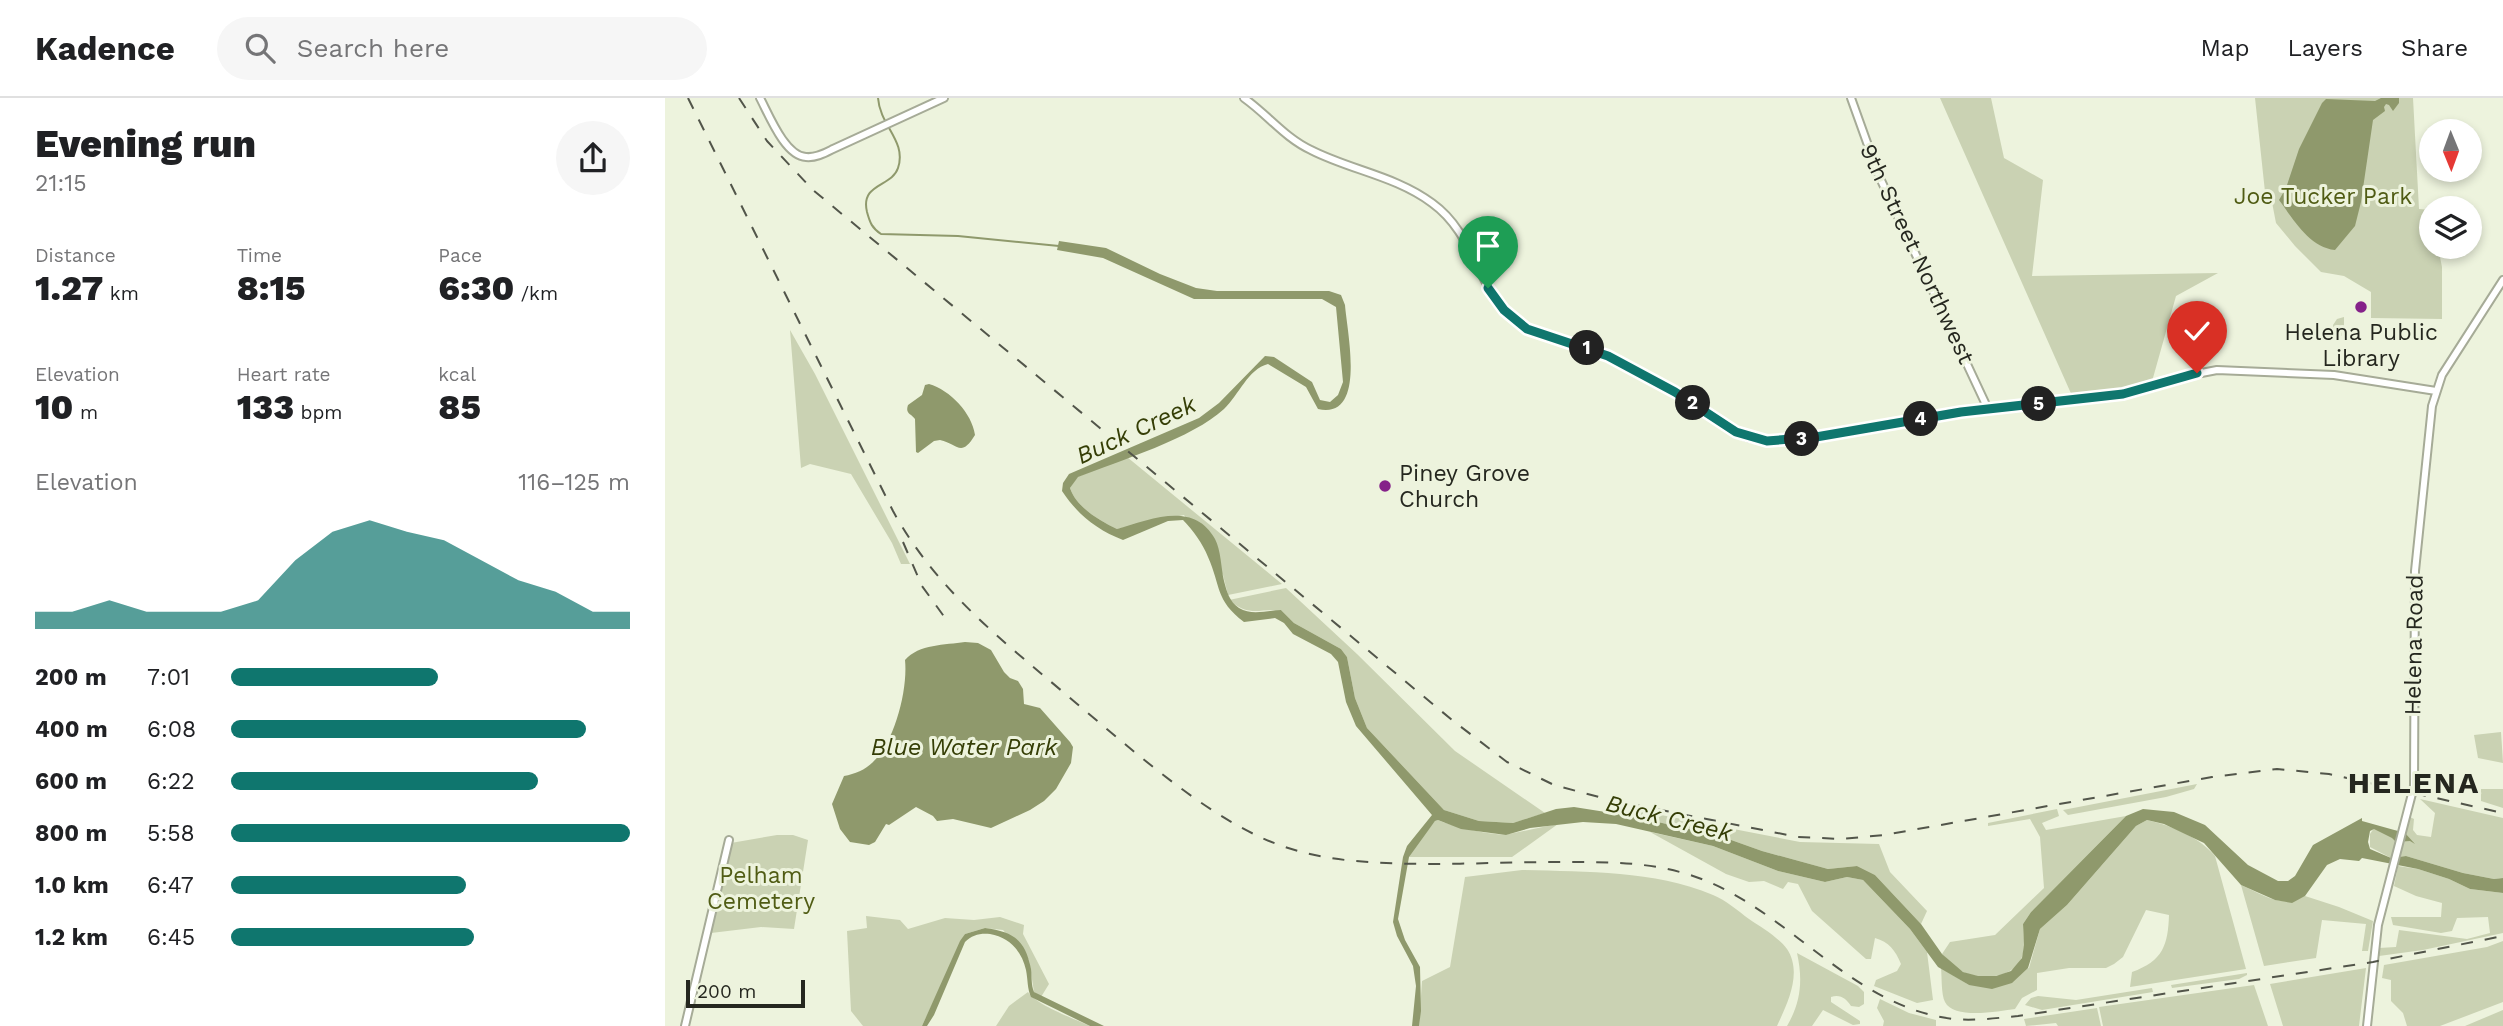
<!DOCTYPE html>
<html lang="en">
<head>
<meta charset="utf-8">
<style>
  body { margin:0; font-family:"Work Sans",sans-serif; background:#f6f6f6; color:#202124; height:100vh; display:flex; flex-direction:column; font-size:26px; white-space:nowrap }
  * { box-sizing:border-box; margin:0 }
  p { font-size:23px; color:#757577 }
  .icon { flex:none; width:38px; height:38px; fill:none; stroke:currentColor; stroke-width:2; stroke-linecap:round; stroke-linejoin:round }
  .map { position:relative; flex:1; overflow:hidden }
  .side { display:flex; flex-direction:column; background:#fff; width:665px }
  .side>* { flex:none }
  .needle { width:46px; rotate:179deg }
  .buttons { position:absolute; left:1754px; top:21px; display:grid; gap:14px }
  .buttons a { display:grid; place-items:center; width:63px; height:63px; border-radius:50%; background:#fff; box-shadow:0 4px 10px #0003; font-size:35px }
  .scale { position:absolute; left:21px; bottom:18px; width:119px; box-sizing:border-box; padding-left:7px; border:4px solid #25271f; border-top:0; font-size:19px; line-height:24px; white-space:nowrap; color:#25271f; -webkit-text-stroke:5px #edf3dd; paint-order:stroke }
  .pin { position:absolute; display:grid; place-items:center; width:60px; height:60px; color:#fff; margin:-72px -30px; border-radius:50% 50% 50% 0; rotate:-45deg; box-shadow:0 0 7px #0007 }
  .pin .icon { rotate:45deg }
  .km { position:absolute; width:35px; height:35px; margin:-18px; border-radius:50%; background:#222; color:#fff; font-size:19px; line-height:35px; text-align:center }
  .round { display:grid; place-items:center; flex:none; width:74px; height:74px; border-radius:37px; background:#f6f6f6 }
  .headline { display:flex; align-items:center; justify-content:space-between; height:119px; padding:0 35px }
  h1 { font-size:38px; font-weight:800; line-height:52px }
  .figures { display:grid; grid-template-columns:repeat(3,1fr); gap:10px; height:119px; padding:7px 35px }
  .figures div { display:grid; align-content:center }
  .figures b { font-size:35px; font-weight:800 }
  .figures small { font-size:19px; font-weight:400 }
  .figures p { font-size:19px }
  .chart { height:196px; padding:14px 35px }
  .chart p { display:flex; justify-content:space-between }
  .chart svg { width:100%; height:126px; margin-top:7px; fill:#0f766e; opacity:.7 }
  ul { padding:0 35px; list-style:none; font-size:23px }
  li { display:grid; grid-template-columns:112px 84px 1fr; align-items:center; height:52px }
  li i { height:18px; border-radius:9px; background:#0f766e }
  header { display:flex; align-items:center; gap:42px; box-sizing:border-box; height:98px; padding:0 35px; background:#fff; border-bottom:2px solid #e0e0e0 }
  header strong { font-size:33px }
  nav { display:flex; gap:38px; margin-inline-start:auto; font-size:24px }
  .search { width:490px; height:63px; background:#f6f6f6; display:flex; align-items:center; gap:18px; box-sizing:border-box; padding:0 24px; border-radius:38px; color:#757577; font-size:26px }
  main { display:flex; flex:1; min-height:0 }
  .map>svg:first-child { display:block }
  .green { fill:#cad2b3 }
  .water { fill:#8f996c }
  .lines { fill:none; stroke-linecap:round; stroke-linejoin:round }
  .stream { stroke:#8f996c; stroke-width:2 }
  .secondary-casing { stroke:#a6ab97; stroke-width:10 }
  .secondary { stroke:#fff; stroke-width:6 }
  .rail { stroke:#52554a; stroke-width:2; stroke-dasharray:12 12; stroke-linecap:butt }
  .route-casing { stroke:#fff; stroke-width:14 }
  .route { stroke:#0f766e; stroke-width:9 }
  .poi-dot { fill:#852189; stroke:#edf3dd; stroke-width:2.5 }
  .labels { text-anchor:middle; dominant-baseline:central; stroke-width:6; stroke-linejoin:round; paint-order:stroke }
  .park-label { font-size:23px; fill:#505c14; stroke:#edf3dd }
  .street-label { font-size:23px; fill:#25271f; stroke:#edf3dd }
  .poi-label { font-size:23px; fill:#25271f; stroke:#edf3dd }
  .water-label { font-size:24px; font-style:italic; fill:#353e06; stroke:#edf3dd }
  .district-label { font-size:30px; font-weight:bold; letter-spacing:2px; fill:#25271f; stroke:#edf3dd }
</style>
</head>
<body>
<header>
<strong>Kadence</strong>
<div class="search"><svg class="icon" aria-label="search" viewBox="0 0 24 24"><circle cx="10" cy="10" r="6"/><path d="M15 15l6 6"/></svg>Search here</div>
<nav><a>Map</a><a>Layers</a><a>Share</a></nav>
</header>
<main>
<section class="side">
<div class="headline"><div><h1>Evening run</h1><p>21:15</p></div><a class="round"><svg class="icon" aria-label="share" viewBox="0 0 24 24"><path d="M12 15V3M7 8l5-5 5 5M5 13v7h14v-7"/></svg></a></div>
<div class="figures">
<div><p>Distance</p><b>1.27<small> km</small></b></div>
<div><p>Time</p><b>8:15</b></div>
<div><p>Pace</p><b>6:30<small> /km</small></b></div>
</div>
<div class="figures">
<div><p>Elevation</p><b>10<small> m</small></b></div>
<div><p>Heart rate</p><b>133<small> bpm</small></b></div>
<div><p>kcal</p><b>85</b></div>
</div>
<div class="chart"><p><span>Elevation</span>116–125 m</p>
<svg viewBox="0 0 160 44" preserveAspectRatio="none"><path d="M0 44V38L10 38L20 34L30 38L40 38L50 38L60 34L70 20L80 10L90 6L100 10L110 13L120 20L130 27L140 31L150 38L160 38V44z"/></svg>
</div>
<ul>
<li><b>200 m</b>7:01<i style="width:52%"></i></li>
<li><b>400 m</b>6:08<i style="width:89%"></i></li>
<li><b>600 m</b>6:22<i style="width:77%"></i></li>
<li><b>800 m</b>5:58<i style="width:100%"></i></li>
<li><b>1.0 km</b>6:47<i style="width:59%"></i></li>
<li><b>1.2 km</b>6:45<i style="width:61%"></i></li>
</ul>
</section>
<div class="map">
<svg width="1838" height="928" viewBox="0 0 1838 928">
  <rect width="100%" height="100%" fill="#edf3dd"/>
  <path class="green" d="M1275 0H1326L1339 60 1378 82 1367 178 1553 175 1511 198 1486 287 1458 294 1408 300Z
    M1590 0H1748L1754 111 1766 112V149H1773L1777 169V221L1706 220V194L1679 178 1656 174 1630 148 1611 125 1605 94H1600Z
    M1679 219V237L1676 238 1669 234 1668 227 1672 221Z
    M125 232 150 276 245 466H236L227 445 186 376 145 366 136 370Z
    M462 359 617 486 563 497 558 477 519 417 452 431C435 423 411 409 405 390L412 379Z
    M621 490 692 556 790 653 880 715 848 725 814 723 779 712 702 630 690 600 682 559 676 551 629 525 616 512C593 511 584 519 564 502Z
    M1836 634 1838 665 1813 660 1809 637Z
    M1532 686 1529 691 1501 699 1403 717 1398 712Z
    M1816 691H1838V710L1816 703Z
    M1755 701 1838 720V780L1829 781 1798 775 1741 758 1726 760 1705 749V736L1709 730 1741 734 1745 719 1749 721 1748 732 1752 737 1766 739 1770 715Z
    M965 711 1135 744 1214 746 1225 774 1262 813 1256 826 1210 777 1192 768 1163 771 1097 753 1055 738 966 718Z
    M1392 711 1394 718 1377 725 1381 732 1461 718 1366 814 1358 826C1358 836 1361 848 1357 859 1349 880 1317 883 1298 874 1291 870 1283 862 1277 856L1285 844 1330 837 1379 790 1375 739 1365 721 1323 728V725Z
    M773 722C786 728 831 739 844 736 861 733 875 729 893 726L847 759H744L748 750 770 723Z
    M1482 722C1507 728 1533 738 1550 758L1581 871 1465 889 1467 874C1498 863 1503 847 1504 817L1481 812 1458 859 1449 866 1441 870H1404L1372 875V892L1357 900 1350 911C1334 913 1289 922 1280 904 1276 896 1277 880 1276 870L1304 887 1364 870 1375 831 1402 807 1471 728Z
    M985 734 1048 748 1113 773 1160 784 1182 779 1198 782 1245 831 1262 854 1268 902 1252 905 1209 888 1211 882 1232 873 1236 866C1230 852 1224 844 1210 840L1206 861H1201L1147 813 1133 786 1123 784 1118 791 1099 783 1084 784 1061 776Z
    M112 737H128L143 742 129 831 96 829 46 835 66 745Z
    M1733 768 1753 771 1784 781 1805 791 1838 795V835L1758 852 1714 858V850L1731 849 1734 832 1802 841 1825 835 1823 819 1792 820 1787 833 1776 835 1728 827 1726 819H1776L1777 805 1751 798 1729 788Z
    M857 772C922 774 987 772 1048 797 1061 802 1073 813 1084 821 1096 829 1113 839 1122 851 1138 875 1122 906 1112 928H754L757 883 785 869 800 779Z
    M1576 787C1599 797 1616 811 1640 798L1674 809 1708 823 1703 853H1697L1701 826 1657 822 1651 860 1599 868Z
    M201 818 235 822 243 831 280 820 309 822 335 819 359 827 358 836 384 886 376 899 369 894 364 862 338 832 320 830 300 836 257 928H198L186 913 182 833 202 830Z
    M1838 843V904L1775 928H1742L1738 915 1726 903V882L1717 880 1719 867 1822 849Z
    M1132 855 1193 888 1199 894V906L1194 909 1186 908C1181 901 1176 896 1166 899V904L1195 923V926L1188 927 1158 912 1147 928H1122C1136 904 1138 882 1132 855Z
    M1701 870 1694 928H1618L1605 886Z
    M1582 875V877L1574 881 1507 890 1506 887Z
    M1589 887 1603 928H1438L1434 909Z
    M1487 890 1488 894 1377 912 1360 907 1366 900 1373 898 1411 902Z
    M363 894C371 907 410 921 425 928H331L344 908Z
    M1215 901 1244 915 1271 922V928H1218L1219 923 1212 910Z
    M1432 910 1436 928H1393L1391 925 1361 928 1359 921Z
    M1838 912V928H1800Z"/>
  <path class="water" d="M1716 0H1734V5L1728 13 1724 7 1721 6 1719 9 1720 13 1708 22 1696 104 1690 128 1670 152C1644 149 1629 122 1614 102L1621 90 1634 51 1657 5 1661 1 1710 3Z
    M394 143 441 150 495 176 531 190 552 193H664L676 197 680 207C682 234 702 322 653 311L641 289 603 266C583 271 574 297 559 311 528 340 454 363 413 379L405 390C411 409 435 423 452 431 485 422 528 402 550 441 556 452 556 470 559 483 562 494 564 503 574 510 587 518 603 512 616 512L629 525 676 551 682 559 690 600 702 630 779 712 814 723 848 725 891 711 909 709 966 718 1055 738 1097 753 1163 771 1192 768 1210 777 1256 826 1277 856 1298 874 1313 878H1331L1346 873 1357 860 1359 847 1358 826 1366 814 1461 718 1478 711 1509 714 1540 727 1583 767 1613 783H1623L1630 778 1648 747 1697 720V723L1740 735 1750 746 1745 743 1731 744 1727 740 1709 731 1705 733 1703 744 1705 751 1726 760 1741 758 1798 775 1829 781 1838 780V795L1805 791 1784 781 1753 771 1697 760 1694 763 1675 761 1662 767 1640 798 1627 805 1610 802 1576 787 1539 745 1499 726 1482 722 1471 728 1402 807 1375 831 1363 870 1347 885 1327 891 1304 887 1273 869 1245 831 1198 782 1182 779 1160 784 1113 773 1048 748 951 726 918 724 865 730 841 737 796 731 773 722 770 723 744 759 733 821 740 842 755 869 756 913 754 928H747L751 888 748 868 732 838 728 824 738 759 742 748 767 717 691 628 681 604 673 564 666 556 628 536 619 525 610 520 579 524C550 502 556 488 543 459 538 446 528 432 518 422L503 423 458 442C432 432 412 416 397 393L398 385 404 376 534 320 554 305 600 258 609 259 647 284 655 302 665 304 673 297 678 284 671 209 657 201H529L438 160 392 152Z
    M264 286C285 292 307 315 310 337 296 360 293 346 275 342L269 343 253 355 251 354 250 321C246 315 240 316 243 307L257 297 260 287Z
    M300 544 313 545 326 552 339 574 345 580 353 583 358 591 359 606 375 610 405 644 408 649 406 665 391 691 379 703 365 712 326 730 288 721 272 723 268 718 251 709 224 727 221 726 210 744 204 747 185 744 175 731 167 706 179 678C190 676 200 672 208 664 230 643 243 591 240 562 254 546 280 547 300 544Z
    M320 830C348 834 360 841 366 871 367 879 366 887 369 894L439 928H425L366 899C362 890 363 882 361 872 357 853 344 839 325 836 315 835 307 837 300 844L269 917 262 928H257L295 843 300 836Z"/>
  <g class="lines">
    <path class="stream" d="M213 0C215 28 242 43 233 70 227 89 195 85 202 114 205 125 207 130 216 136L293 138 394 148"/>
    <defs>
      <path id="secondary" d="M95 0C104 17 120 58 141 59 151 60 160 55 168 51L279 0
        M579 0C603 17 620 40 646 52 685 72 731 78 767 105 810 136 811 188 848 221 869 239 896 242 922 250 958 262 993 283 1025 304 1043 315 1059 330 1079 338 1096 344 1113 343 1131 342L1296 314 1458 296 1526 277 1552 272 1669 277 1771 293
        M1186 0 1214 78 1323 311
        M20 928 64 742
        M1702 928 1713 827 1749 688 1750 473 1767 308 1777 277 1838 182"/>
    </defs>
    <use href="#secondary" class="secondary-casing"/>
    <use href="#secondary" class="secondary"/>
    <path class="rail" d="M23 0 228 413C273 495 341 545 411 605 465 650 532 710 595 739 625 753 657 760 690 763 757 769 825 764 892 764 936 764 979 763 1022 776 1121 806 1182 908 1288 921 1310 923 1332 920 1353 918L1708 864 1838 838
      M74 0 102 43 148 92 787 622 842 664 889 687 945 702 1133 739 1176 741 1219 737 1547 679 1612 671 1664 676 1838 715
      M238 444 257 488 283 524"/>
  </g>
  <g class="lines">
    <defs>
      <path id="route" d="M823 190 839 212 862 231 943 258 1010 294 1071 334 1102 343 1151 339 1296 314 1458 296 1532 275"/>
    </defs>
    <use href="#route" class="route-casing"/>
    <use href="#route" class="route"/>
  </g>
  <g class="poi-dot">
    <circle cx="1696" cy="209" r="7"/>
    <circle cx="720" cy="388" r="7"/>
  </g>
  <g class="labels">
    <g class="park-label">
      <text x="1658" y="98">Joe Tucker Park</text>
      <text x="96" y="777">Pelham<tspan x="96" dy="26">Cemetery</tspan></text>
    </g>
    <g class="street-label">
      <text transform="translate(1252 156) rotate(65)">9th Street Northwest</text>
      <text transform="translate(1749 547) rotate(-89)">Helena Road</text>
    </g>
    <g class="poi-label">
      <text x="1696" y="234">Helena Public<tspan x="1696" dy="26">Library</tspan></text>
      <text x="734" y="375" text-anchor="start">Piney Grove<tspan x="734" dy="26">Church</tspan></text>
    </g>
    <g class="water-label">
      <text transform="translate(471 332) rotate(-25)">Buck Creek</text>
      <text x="299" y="649">Blue Water Park</text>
      <text transform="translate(1004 720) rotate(14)">Buck Creek</text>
    </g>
    <g class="district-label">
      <text x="1749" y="684">HELENA</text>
    </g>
  </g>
</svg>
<div class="buttons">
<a><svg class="needle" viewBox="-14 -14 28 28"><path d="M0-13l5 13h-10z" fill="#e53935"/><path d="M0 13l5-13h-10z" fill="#757577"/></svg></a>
<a><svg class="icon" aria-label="layers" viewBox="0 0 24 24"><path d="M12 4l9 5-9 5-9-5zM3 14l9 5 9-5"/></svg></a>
</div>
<div class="scale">200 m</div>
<div class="pin" style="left:823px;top:190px;background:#1e9e55"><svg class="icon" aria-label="arrive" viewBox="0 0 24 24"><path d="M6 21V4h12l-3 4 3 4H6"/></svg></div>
<div class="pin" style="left:1532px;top:275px;background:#d93025"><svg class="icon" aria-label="check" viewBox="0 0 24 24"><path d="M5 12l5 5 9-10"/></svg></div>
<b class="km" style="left:922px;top:250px">1</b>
<b class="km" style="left:1028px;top:305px">2</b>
<b class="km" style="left:1137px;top:341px">3</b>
<b class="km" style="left:1256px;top:321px">4</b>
<b class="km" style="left:1374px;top:306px">5</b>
</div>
</main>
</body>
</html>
